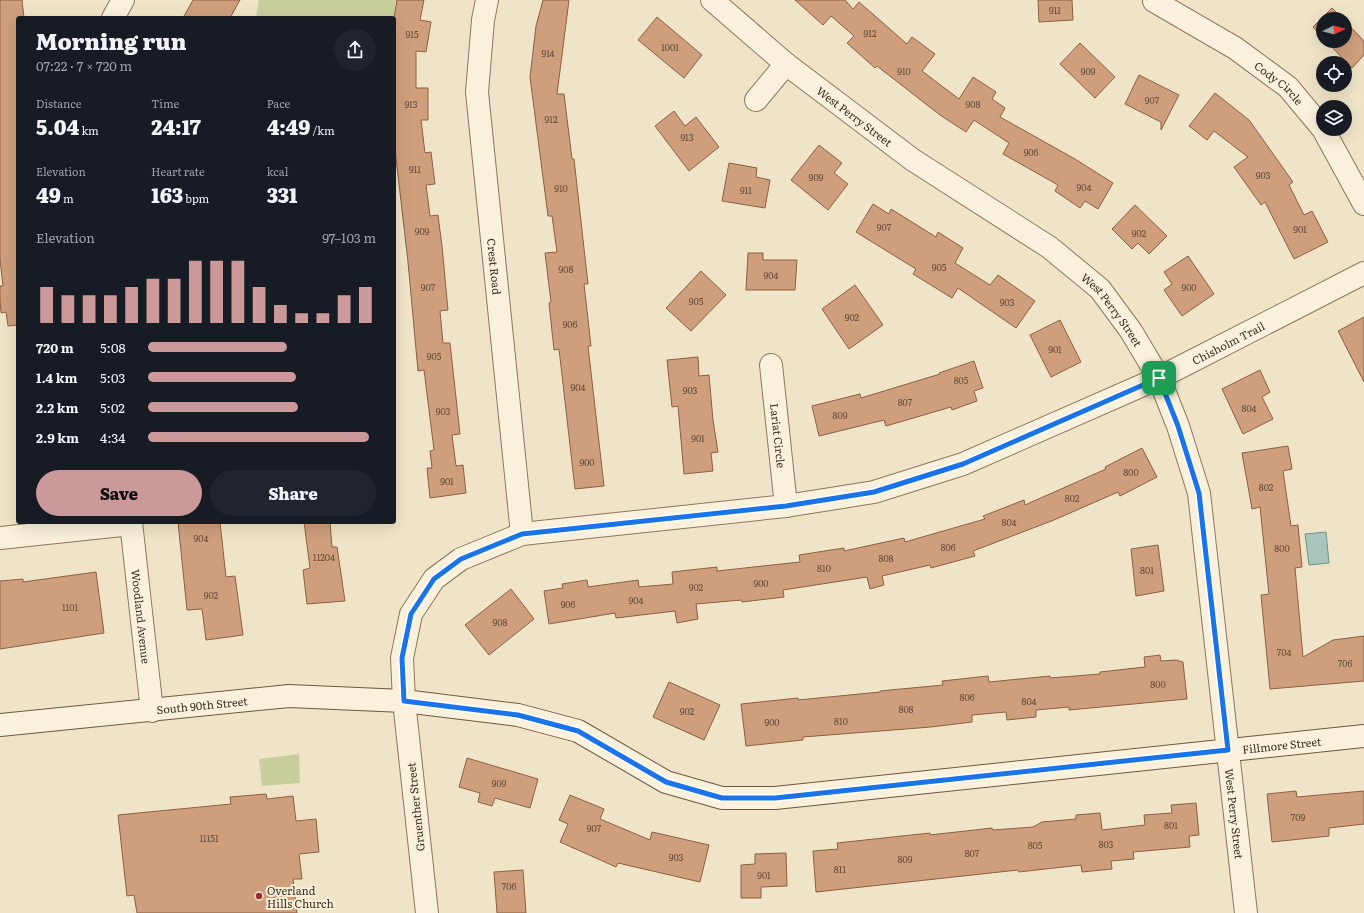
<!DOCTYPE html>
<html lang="en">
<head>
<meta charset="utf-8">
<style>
  body { margin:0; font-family:Literata,serif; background:#20242c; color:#f1f3f6; height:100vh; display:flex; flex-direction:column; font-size:15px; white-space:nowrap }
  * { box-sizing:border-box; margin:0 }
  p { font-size:13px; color:#9ea1a6 }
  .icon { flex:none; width:22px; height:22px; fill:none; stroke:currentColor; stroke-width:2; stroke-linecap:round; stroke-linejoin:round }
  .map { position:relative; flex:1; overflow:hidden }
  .sheet { position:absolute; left:16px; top:16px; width:380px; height:508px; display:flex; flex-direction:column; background:#171b24; border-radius:4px; box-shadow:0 4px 16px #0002 }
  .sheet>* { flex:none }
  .needle { width:26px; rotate:84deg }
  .tools { position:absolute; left:1316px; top:12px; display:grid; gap:8px }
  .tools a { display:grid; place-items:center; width:36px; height:36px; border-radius:50%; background:#171b24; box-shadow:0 4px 16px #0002; font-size:20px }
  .pin { position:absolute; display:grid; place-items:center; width:34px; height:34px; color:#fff; margin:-17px; border-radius:8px; box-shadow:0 2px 6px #0006 }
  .round { display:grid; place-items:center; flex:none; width:42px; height:42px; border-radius:21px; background:#20242c }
  .overview { display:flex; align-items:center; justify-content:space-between; height:68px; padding:0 20px }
  h1 { font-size:22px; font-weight:800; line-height:30px }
  .metrics { display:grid; grid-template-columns:repeat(3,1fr); gap:6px; height:68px; padding:4px 20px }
  .metrics div { display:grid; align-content:center }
  .metrics b { font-size:20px; font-weight:800 }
  .metrics small { font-size:11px; font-weight:400 }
  .metrics p { font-size:11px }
  .chart { height:112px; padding:8px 20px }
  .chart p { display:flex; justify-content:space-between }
  .chart svg { width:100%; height:72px; margin-top:4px; stroke:#cc999b; stroke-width:6 }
  .primary-button { display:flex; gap:8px; margin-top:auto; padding:8px 20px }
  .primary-button a { flex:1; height:46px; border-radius:24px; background:#cc999b; color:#111; font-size:16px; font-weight:800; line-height:46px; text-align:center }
  .primary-button a+a { background:#20242c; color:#f1f3f6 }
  ul { padding:0 20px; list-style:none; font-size:13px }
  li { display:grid; grid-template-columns:64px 48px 1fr; align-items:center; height:30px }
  li i { height:10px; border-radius:5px; background:#cc999b }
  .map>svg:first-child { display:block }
  .green { fill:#c9cf9b }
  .water { fill:#a9c4bc; stroke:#6f938a }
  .building { fill:#cf9f7d; stroke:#8d5f41 }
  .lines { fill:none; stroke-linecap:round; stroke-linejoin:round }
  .street-casing { stroke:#8d765c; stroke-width:24 }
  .secondary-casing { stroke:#6f573f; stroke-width:24 }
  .street { stroke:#faf1dc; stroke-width:22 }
  .secondary { stroke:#faf1dc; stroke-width:22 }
  .route-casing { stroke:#fff; stroke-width:8 }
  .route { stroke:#1a73e8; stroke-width:5 }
  .poi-dot { fill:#9e2a2b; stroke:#f7eed8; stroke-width:1.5 }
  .labels { text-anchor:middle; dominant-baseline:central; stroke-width:4; stroke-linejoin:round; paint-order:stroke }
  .number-label { font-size:9px; fill:#624a37 }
  .street-label { font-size:11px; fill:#3d2e20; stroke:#f7eed8 }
  .poi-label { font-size:11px; fill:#3d2e20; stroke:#f7eed8; text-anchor:start }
</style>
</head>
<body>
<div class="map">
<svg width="1364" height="913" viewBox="0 0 1364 913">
  <rect width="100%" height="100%" fill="#f0e4c8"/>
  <path class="green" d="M259 0H396L394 18H256Z
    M299 754 300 783 262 786 259 759Z"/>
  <path class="water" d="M1326 532 1329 563 1309 565 1305 534Z"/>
  <path class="building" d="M0 0H22L24 18H18V325L8 326 6 312 1 313 0 299V286H3L0 260Z
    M193 0H240L230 18H183Z
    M397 0H424L420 20 431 22 426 52 416 51V88H428V120H421L425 153 431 152 435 184 426 185 430 216 438 215 442 246 448 310 440 311 443 343H450L460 434 452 435 456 466 463 465 466 493 430 498 427 468H432L430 451 434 450 424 370 418 371 408 262 394 141V18Z
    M543 0H569L557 94H564L572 159H574L588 284H584L591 346H588L604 486 575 489 559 349 554 350 549 303 551 302 545 253 557 252 552 216H548L530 77 536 26Z
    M795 0H845L853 9 859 2 907 44 912 37 935 54 922 71 959 99 973 77 996 92 992 99 1005 108 1000 117 1075 159 1113 183 1098 209 1085 201 1080 208 1055 191 1058 185 1003 154 1009 143 974 120 966 132 940 115 877 66 875 68 847 43 854 36 831 16 823 25Z
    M1038 0H1072L1073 20 1039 22Z
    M1332 8 1343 19H1323V38L1313 27Z
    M657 17 702 55 684 78 638 40Z
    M1345 21 1364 41V55L1352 68 1326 41H1345Z
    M1080 43 1115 77 1095 98 1060 64Z
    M1139 75 1179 95 1161 130V122L1125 104Z
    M1215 93 1249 120 1293 182 1289 185 1304 215 1312 211 1328 242 1294 259 1265 202 1261 205 1234 167 1248 157 1214 131 1207 140 1189 126Z
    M674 111 685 126 696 117 719 147 689 171 655 126Z
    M819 145 842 163 834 173 848 184 828 210 791 180Z
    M729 163 757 168 756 177 770 180 765 208 722 201Z
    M873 204 889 214 891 209 936 237 938 232 963 248 955 263 990 285 998 275 1035 301 1016 328 958 288 952 298 913 274 916 269 856 232Z
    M1135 205 1167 236 1149 254 1138 243 1132 249 1112 229Z
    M748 253H763V260H797L795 290H746Z
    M1188 256 1214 294 1182 316 1164 290 1172 284 1164 272Z
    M701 271 726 295 691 331 666 308Z
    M855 285 883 325 849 349 822 309Z
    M1364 317V382L1338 331Z
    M1060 320 1081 362 1051 377 1030 335Z
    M698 357 699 376 709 375 713 420 718 452 711 453 713 471 684 474 678 406 672 407 667 360Z
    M974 361 983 388 974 391 977 401 952 410 951 407 886 426 884 420 819 436 812 406 860 394 861 398 940 374 939 373Z
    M1260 370 1270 392 1262 397 1273 419 1243 434 1222 389Z
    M1288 446 1292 469 1283 471 1291 526 1298 525 1302 567 1295 568 1303 657 1333 640 1364 636V681L1270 689 1261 595 1269 594 1260 507 1252 509 1242 453Z
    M1142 448 1157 477 1120 496 1118 492 1054 520 973 551 975 556 931 568 930 565 882 576 884 585 870 589 867 577 783 590 784 597 742 602V600L696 604 698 619 677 623 675 611 616 618 615 613 549 624 544 591 563 588 562 584 587 580 588 587 638 580 639 587 673 584 672 572 717 567V571L800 562 799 555 844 548V551L904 538 905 542 985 519 983 516 1024 500 1025 505 1106 469 1105 467Z
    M178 522H220L226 577 235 576 243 635 206 640 202 609 187 610Z
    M304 522H330L332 547H337L345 601 307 604 303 570 310 568Z
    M1158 545 1164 591 1136 596 1131 549Z
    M96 572 104 633 0 649V581L23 579V582Z
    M511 589 534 619 489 655 465 625Z
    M1160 655 1161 661 1176 660 1183 662 1187 699 1069 710V707L1036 710V717L1007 720 1006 712 972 715V722L931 727 803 737V740L746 746 741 704 798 698V700L880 692V691L943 685 942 681 988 676 989 682 1050 676V678L1100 674V672L1145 667 1144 657Z
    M669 682 720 705 704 740 653 717Z
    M467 758 538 779 530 808 495 798 492 806 478 802 480 793 459 787Z
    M1296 791 1297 797 1364 791V824L1329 828V836L1272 842 1267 794Z
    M266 794 267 799 293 796 296 821 316 819 319 852 299 854 302 879H293L297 913H137L134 895 127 896 118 815 231 804 230 797Z
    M570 795 604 809 600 819 650 840 652 832 709 845 700 882 618 863 616 867 560 842 568 824 559 820Z
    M1196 803 1199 835 1189 836 1190 847 1133 852 1134 859 1111 861 1112 869 1082 872 1081 865 1019 872 1018 870 816 892 813 851 838 849 837 843 930 833V835L992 828 993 830 1033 827 1042 822 1076 819V815L1100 813 1102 830 1145 825 1144 815 1172 813 1171 805Z
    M786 853 787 886 761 887V898H741V865L755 864V854Z
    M523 870 526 913H497L494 872Z"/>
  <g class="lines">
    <defs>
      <g id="street">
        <path id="s1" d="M487 0 483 20 477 92 522 534"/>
        <path id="s2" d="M712 0 786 64 913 160 1049 247 1100 289 1131 331 1159 378 1178 426 1199 493 1246 913"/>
        <path id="s3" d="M1154 1 1235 48 1288 87 1323 129 1364 204"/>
        <path d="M113 18 123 0"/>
        <path d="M756 100 786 64"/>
        <path id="s4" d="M771 365 786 506"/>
        <path id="s5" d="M131 522 152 711"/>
        <path d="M0 538 131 524"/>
        <path id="s6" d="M427 913 404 701 402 658 411 614 434 579 461 559 522 534 786 506 874 492 963 464 1159 378 1364 273"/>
      </g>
      <g id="secondary">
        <path id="s7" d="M0 725 289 696 404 701 518 715 578 731 666 782 722 798H775L1364 736"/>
      </g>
    </defs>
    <use href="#street" class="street-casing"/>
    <use href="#secondary" class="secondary-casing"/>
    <use href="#street" class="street"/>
    <use href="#secondary" class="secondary"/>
  </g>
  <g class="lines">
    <defs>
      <path id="route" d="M1159 378 1178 426 1199 493 1228 750 775 798H722L666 782 578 731 518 715 404 701 402 658 411 614 434 579 461 559 522 534 786 506 874 492 963 464Z"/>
    </defs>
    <use href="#route" class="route-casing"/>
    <use href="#route" class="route"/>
  </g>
  <circle class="poi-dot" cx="259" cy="896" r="4"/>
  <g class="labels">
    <g class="number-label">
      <text x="1055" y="10">911</text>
      <text x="870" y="33">912</text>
      <text x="412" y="34">915</text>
      <text x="670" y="47">1001</text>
      <text x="548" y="53">914</text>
      <text x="904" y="71">910</text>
      <text x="1088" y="71">909</text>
      <text x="1152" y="100">907</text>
      <text x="411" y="104">913</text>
      <text x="973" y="104">908</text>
      <text x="551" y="119">912</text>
      <text x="687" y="137">913</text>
      <text x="1031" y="152">906</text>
      <text x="415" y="169">911</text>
      <text x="1263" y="175">903</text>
      <text x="816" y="177">909</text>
      <text x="1084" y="187">904</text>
      <text x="561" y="188">910</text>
      <text x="746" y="190">911</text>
      <text x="884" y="227">907</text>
      <text x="1300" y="229">901</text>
      <text x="422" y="231">909</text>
      <text x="1139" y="233">902</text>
      <text x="939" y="267">905</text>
      <text x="566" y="269">908</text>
      <text x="771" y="275">904</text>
      <text x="428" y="287">907</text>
      <text x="1189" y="287">900</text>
      <text x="696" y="301">905</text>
      <text x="1007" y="302">903</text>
      <text x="852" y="317">902</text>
      <text x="570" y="324">906</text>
      <text x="1055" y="349">901</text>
      <text x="434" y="356">905</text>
      <text x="961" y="380">805</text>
      <text x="578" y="387">904</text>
      <text x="690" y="390">903</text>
      <text x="905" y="402">807</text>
      <text x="1249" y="408">804</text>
      <text x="443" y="411">903</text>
      <text x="840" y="415">809</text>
      <text x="698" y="438">901</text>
      <text x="587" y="462">900</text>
      <text x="1131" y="472">800</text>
      <text x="447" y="481">901</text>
      <text x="1266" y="487">802</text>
      <text x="1072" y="498">802</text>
      <text x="1009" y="522">804</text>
      <text x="201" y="538">904</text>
      <text x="948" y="547">806</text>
      <text x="1282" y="548">800</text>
      <text x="324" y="557">11204</text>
      <text x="886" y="558">808</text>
      <text x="824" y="568">810</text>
      <text x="1147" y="570">801</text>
      <text x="761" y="583">900</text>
      <text x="696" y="587">902</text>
      <text x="211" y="595">902</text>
      <text x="636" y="600">904</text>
      <text x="568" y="604">906</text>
      <text x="70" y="607">1101</text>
      <text x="500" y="622">908</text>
      <text x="1284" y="652">704</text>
      <text x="1345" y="663">706</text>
      <text x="1158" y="684">800</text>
      <text x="967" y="697">806</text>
      <text x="1029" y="701">804</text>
      <text x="906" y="709">808</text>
      <text x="687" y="711">902</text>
      <text x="841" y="721">810</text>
      <text x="772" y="722">900</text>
      <text x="499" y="783">909</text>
      <text x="1298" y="817">709</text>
      <text x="1171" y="825">801</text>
      <text x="594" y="828">907</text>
      <text x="209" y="838">11151</text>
      <text x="1106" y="844">803</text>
      <text x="1035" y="845">805</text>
      <text x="972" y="853">807</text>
      <text x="676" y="857">903</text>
      <text x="905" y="859">809</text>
      <text x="840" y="869">811</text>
      <text x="764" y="875">901</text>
      <text x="509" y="886">706</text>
    </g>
    <g class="street-label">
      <text stroke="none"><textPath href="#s3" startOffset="150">Cody Circle</textPath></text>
      <text stroke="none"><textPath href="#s2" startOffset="184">West Perry Street</textPath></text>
      <text stroke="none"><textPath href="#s1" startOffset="268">Crest Road</textPath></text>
      <text stroke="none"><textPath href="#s2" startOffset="508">West Perry Street</textPath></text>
      <text stroke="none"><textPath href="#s6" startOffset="1182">Chisholm Trail</textPath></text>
      <text stroke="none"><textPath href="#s4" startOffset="71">Lariat Circle</textPath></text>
      <text stroke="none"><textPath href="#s5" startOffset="95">Woodland Avenue</textPath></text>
      <text stroke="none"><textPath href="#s7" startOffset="203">South 90th Street</textPath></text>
      <text stroke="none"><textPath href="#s7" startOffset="1305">Fillmore Street</textPath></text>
      <text transform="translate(415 807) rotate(-96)">Gruenther Street</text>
      <text stroke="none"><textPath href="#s2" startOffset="1036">West Perry Street</textPath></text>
    </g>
    <g class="poi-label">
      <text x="267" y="890">Overland<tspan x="267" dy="13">Hills Church</tspan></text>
    </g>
  </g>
</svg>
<div class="tools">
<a><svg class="needle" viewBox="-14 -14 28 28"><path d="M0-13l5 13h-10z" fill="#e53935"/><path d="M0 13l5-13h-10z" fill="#9ea1a6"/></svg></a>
<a><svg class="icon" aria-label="locate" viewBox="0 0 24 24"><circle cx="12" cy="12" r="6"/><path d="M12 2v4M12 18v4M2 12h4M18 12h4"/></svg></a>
<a><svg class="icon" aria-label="layers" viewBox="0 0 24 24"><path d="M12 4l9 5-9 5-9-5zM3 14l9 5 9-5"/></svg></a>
</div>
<div class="pin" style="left:1159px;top:378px;background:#1e9e55"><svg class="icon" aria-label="arrive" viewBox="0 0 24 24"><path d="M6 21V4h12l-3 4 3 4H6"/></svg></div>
<section class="sheet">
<div class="overview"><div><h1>Morning run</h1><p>07:22 · 7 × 720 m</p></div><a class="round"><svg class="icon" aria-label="share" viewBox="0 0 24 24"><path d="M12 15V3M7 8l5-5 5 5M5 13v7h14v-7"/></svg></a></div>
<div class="metrics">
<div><p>Distance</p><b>5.04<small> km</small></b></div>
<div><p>Time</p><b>24:17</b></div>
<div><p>Pace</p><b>4:49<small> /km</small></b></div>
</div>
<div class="metrics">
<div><p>Elevation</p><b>49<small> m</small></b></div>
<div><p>Heart rate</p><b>163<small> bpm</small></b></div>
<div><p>kcal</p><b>331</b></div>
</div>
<div class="chart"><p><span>Elevation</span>97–103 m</p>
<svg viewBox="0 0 160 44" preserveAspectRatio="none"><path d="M5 44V22M15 44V27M25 44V27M35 44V27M45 44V22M55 44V17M65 44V17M75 44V6M85 44V6M95 44V6M105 44V22M115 44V33M125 44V38M135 44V38M145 44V27M155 44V22"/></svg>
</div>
<ul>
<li><b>720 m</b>5:08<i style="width:61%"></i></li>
<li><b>1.4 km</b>5:03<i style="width:65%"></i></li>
<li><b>2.2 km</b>5:02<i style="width:66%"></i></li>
<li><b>2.9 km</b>4:34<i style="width:97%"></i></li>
</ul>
<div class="primary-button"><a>Save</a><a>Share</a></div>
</section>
</div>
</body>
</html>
